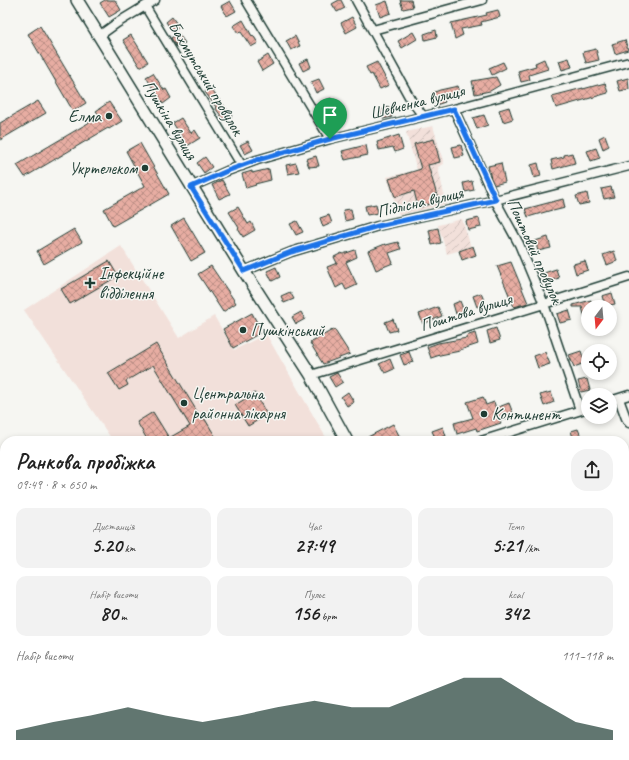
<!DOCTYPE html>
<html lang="uk">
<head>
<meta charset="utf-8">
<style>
  body { margin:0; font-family:Caveat,sans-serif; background:#f2f2f2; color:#222; height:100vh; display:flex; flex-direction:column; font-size:15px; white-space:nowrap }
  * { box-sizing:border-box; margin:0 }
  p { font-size:13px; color:#767676 }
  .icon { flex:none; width:22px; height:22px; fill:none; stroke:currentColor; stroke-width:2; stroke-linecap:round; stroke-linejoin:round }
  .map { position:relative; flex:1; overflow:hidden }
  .drawer { position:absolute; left:0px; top:436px; width:629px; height:324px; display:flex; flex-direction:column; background:#fff; border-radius:16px 16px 0 0; box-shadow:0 2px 6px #0003 }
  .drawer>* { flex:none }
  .needle { width:26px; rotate:196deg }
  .buttons { position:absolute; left:581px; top:300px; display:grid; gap:8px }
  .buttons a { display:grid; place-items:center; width:36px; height:36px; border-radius:50%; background:#fff; box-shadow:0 2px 6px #0003; font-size:20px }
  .pin { position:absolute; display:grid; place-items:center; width:34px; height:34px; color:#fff; margin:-41px -17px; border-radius:50% 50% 50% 0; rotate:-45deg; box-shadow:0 0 4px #0007 }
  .pin .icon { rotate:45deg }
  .round { display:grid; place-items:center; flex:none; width:42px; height:42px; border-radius:16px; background:#f2f2f2 }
  .headline { display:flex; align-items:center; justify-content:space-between; height:68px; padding:0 16px }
  h1 { font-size:22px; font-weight:600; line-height:30px }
  .stats { display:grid; grid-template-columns:repeat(3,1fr); gap:6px; height:68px; padding:4px 16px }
  .stats div { display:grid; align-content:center; border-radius:10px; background:#f2f2f2; text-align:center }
  .stats b { font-size:20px; font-weight:600 }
  .stats small { font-size:11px; font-weight:400 }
  .stats p { font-size:11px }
  .chart { height:112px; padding:8px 16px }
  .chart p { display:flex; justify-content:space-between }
  .chart svg { width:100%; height:72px; margin-top:4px; fill:#1f3d34; opacity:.7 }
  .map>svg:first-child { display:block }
  .built { fill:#f2e0da }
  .industrial { fill:url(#industrial-furrows) }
  .building { fill:url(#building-cross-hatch); stroke:#1f3d34 }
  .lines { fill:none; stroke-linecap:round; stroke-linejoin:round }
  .street-casing { stroke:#1f3d34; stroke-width:11 }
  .secondary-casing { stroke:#1f3d34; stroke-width:14 }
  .street { stroke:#f6f6f2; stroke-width:8 }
  .secondary { stroke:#f6f6f2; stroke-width:11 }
  .route-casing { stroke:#fff; stroke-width:8 }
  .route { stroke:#1a73e8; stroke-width:5 }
  .poi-dot { fill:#1f3d34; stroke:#f6f6f2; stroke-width:1.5 }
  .labels { text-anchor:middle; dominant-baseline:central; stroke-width:3; stroke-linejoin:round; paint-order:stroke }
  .street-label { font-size:17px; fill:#1f3d34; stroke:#f6f6f2 }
  .poi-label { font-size:17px; fill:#1f3d34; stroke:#f6f6f2; text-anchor:start }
</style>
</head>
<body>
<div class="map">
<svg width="629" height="760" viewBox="0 0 629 760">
  <defs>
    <pattern id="industrial-furrows" width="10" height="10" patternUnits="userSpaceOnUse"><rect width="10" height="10" fill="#f2e0da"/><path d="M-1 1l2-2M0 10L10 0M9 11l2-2" fill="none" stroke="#cfc1bc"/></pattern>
    <pattern id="building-cross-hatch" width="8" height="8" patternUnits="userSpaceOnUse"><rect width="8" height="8" fill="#e7ada2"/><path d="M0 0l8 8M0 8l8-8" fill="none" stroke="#bb8e85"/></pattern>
  </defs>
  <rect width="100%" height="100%" fill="#f6f6f2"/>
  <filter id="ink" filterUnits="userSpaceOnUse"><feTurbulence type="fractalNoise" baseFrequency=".025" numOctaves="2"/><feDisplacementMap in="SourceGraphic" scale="8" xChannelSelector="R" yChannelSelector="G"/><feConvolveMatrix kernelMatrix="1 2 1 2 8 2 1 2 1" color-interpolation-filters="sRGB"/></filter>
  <g filter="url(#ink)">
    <path class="built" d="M121 246 179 338 214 316 234 350 266 334 328 441H113L24 310Z"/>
    <path class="industrial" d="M433 126 444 164 438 167 446 204 399 215 387 177 417 170 406 132Z
      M462 219 471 247 447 254 438 225Z"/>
    <path class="building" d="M105 0H115L121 10 109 17 100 3Z
      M339 0H341L345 8 337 12 332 4Z
      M400 0H411L413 7 403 9Z
      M230 1 236 11 227 16 221 6Z
      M387 1 391 13 380 17 376 5Z
      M498 10 500 17 481 22 482 25 461 29 463 35 455 39 451 23 487 15 486 13Z
      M172 17 179 27 173 32 166 22Z
      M352 17 357 27 346 33 341 23Z
      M243 20 252 36 253 35 258 43 251 47 241 32 238 33 233 26Z
      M40 26 86 103 73 111 28 34Z
      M436 30 437 37 425 40 424 34Z
      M413 32 417 39 402 48 398 41Z
      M178 33 185 43 177 47 171 38Z
      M131 35 148 62 140 67 123 40Z
      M295 36 300 46 291 50 286 41Z
      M625 40 628 50 615 54 612 44Z
      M596 49 599 60 586 63 583 52Z
      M268 55 273 64 262 71 257 62Z
      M569 58 572 67 562 70 559 61Z
      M308 59 311 67 303 71 299 63Z
      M544 59 548 69 529 75 530 80 521 82 518 71 536 66 535 63Z
      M377 62 389 85 380 89 372 74 370 75 366 67Z
      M503 62 506 68 492 75 489 68Z
      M153 73 164 90 166 89 171 98 163 104 146 77Z
      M496 77 500 85 490 91 475 94 472 81Z
      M628 78 629 89 620 91 617 81Z
      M319 79 324 89 316 93 311 82Z
      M605 83 608 93 556 108 552 96 583 88V89Z
      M458 86 461 95 444 100 445 102 436 105 432 93 440 90Z
      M210 88 232 116 225 121 215 108 216 107 205 92Z
      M331 98 337 108 326 114 321 103Z
      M38 101 46 113 0 140V123Z
      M109 102 122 121 109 129 108 128 25 177 17 165 100 116 96 111Z
      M389 107 392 117 383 119 380 110Z
      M509 107 513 119 503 122 499 110Z
      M484 115 488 125 477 129 473 118Z
      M181 118 191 133 195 130 200 138 187 146 173 123Z
      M399 135 403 149 395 152 393 147 379 150 377 142Z
      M605 135 609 146 603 149 599 138Z
      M434 139 440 162 428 165 439 202 418 207 414 191 395 197 389 179 421 169 414 144Z
      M248 141 253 150 245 154 240 145Z
      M140 143 169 194 113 226 104 209 145 186 126 151Z
      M366 145 368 155 345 160 342 151Z
      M461 145 464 156 455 158 452 147Z
      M596 148 600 158 591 161 587 151Z
      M572 153 575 163 553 169 551 160 564 157V155Z
      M316 156 319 166 309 167 306 159Z
      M205 157 212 167 204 173 197 163Z
      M296 163 299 172 288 174 286 165Z
      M501 163 505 182 494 185 491 179 488 166Z
      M538 163 541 176 534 178 531 165Z
      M269 169 271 180 255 184 256 185 246 188 242 174 252 171V173Z
      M222 180 230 194 219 199 212 185Z
      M472 181 474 190 465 192 463 183Z
      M611 187 614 197 604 199 601 189Z
      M587 193 589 203 579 205 576 196Z
      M563 199 565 208 553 211 552 210 528 217 525 209Z
      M376 204 378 213 367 215 365 206Z
      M238 207 248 224 251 222 255 230 243 237 238 229 239 228 229 212Z
      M351 209 353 219 345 221 343 210Z
      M329 215 332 223 323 227 320 218Z
      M184 218 205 253 191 261 171 226Z
      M479 218 481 227 468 230 466 221Z
      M297 221 303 232 296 235 290 224Z
      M438 228 441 243 432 245 429 230Z
      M74 229 82 242 44 264 37 251Z
      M548 237 551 248 538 251 535 241Z
      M398 242 401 249 389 253 393 263 376 270 368 251 385 244 386 245Z
      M473 246 476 255 462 260 459 251Z
      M355 250 357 257 346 262 357 285 346 290 343 284 336 288 327 267 337 263 334 257 342 253 343 254Z
      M614 251 617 261 607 265 603 255Z
      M109 261 118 276 70 304 61 289Z
      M585 261 588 270 576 274 573 264Z
      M511 262 528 303 514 307 497 266Z
      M211 266 236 303 223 312 198 274Z
      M276 267 280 277 272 281 267 271Z
      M556 269 559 278 547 282 544 273Z
      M290 292 294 299 284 303 281 296Z
      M481 293 485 303 477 307 473 296Z
      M612 293 615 304 605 306 602 296Z
      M591 300 593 307H588V323H586L582 307H573V305Z
      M460 301 464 311 456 314 453 304Z
      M438 307 442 316 423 324 419 314Z
      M569 310 572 320 560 323 557 314Z
      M301 312 305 319 296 324 292 317Z
      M252 313 262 332 233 348 223 329Z
      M393 319 397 330 389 332 385 322Z
      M496 328 500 340 490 343 487 331Z
      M334 329 350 354 323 364 310 343Z
      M475 333 478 344 460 350V351L440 355 431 358 427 347 438 343 467 338 466 336Z
      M156 344 201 418 203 416 218 441H207L205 437 197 441H148L137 422 153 412 169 438 190 426 153 365 126 381 128 385 119 390 108 373Z
      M581 351 585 363 574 367 569 355Z
      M409 352 413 362 404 365 400 355Z
      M545 352 550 364 538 368 534 356Z
      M390 359 394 369 385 373 379 364Z
      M337 373 343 382 335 387 329 377Z
      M587 379 590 390 581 392 578 381Z
      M348 392 354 402 347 406 341 397Z
      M551 392 554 402 544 406 540 395Z
      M255 393 267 415 248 426 235 405Z
      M483 397 486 405 494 402 496 408 509 403 514 416 500 421 501 423 477 431 476 428 457 434 454 423 473 418 467 402Z
      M393 424 402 441H360Z
      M443 427 446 436 436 440 432 431Z
      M578 429 583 441H574L571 431Z"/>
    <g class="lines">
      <defs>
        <path id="street" d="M246 0 330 139
          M356 0 411 100 423 116
          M145 6 242 166
          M373 30 482 0
          M99 36 117 23 155 0
          M454 109 495 200 519 244 544 304 580 410
          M191 187 227 171 257 160 330 139 454 109 629 62
          M244 271 291 252 378 226 495 200 629 166
          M311 375 544 304 629 277
          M619 399 626 418 629 423
          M610 401 629 395
          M481 441 588 408
          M624 619 629 624
          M624 681 629 685
          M202 755 208 760
          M313 755 320 760
          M436 755 442 760
          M564 755 569 760
          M545 760 548 755"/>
        <path id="secondary" d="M77 0 244 271 311 375 347 441
          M137 760 141 755"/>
      </defs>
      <use href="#street" class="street-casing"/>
      <use href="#secondary" class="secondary-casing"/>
      <use href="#street" class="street"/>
      <use href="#secondary" class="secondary"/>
    </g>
  </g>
  <g class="lines" filter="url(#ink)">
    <defs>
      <path id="route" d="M454 109 496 200 378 226 291 252 244 271 191 187 227 171 257 160 330 139Z"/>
    </defs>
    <use href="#route" class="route-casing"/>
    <use href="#route" class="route"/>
  </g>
  <g class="poi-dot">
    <circle cx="109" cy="116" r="4"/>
    <circle cx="145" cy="168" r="4"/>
    <path d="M88 277h4v4h4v4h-4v4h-4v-4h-4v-4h4z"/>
    <circle cx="243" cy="330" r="4"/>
    <circle cx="184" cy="403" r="4"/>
    <circle cx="484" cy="414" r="4"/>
  </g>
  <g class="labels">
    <g class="street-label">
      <text transform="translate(206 78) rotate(59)">Бахмутський провулок</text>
      <text transform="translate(417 102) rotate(-14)">Шевченка вулиця</text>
      <text transform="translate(170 120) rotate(59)">Пушкіна вулиця</text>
      <text transform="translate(420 202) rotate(-13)">Підлісна вулиця</text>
      <text transform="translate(535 251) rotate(66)">Поштовий провулок</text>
      <text transform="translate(466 312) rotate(-17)">Поштова вулиця</text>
    </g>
    <g class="poi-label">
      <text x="101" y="116" text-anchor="end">Елма</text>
      <text x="137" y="168" text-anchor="end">Укртелеком</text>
      <text x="99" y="273">Інфекційне<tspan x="99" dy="20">відділення</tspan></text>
      <text x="251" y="330">Пушкінський</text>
      <text x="192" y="393">Центральна<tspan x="192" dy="20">районна лікарня</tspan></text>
      <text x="492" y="414">Континент</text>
    </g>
  </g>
</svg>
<div class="buttons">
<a><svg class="needle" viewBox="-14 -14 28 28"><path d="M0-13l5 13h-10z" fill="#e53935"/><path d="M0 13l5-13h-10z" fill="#767676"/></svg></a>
<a><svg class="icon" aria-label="locate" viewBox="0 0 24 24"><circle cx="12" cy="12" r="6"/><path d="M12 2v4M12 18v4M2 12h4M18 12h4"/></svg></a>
<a><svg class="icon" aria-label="layers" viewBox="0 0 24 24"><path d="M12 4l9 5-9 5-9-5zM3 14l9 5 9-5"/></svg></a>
</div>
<div class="pin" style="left:330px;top:139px;background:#1e9e55"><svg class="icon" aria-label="arrive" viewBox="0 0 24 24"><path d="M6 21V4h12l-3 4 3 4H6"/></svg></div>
<section class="drawer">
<div class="headline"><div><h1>Ранкова пробіжка</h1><p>09:49 · 8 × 650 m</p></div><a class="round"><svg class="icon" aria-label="share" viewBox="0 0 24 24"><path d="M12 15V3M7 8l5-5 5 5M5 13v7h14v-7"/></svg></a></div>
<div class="stats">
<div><p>Дистанція</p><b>5.20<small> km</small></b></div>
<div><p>Час</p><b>27:49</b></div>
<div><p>Темп</p><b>5:21<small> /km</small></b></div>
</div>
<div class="stats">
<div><p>Набір висоти</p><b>80<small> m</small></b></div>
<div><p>Пульс</p><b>156<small> bpm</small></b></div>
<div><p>kcal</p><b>342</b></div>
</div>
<div class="chart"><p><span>Набір висоти</span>111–118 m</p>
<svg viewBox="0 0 160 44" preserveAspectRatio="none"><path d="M0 44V38L10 33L20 29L30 24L40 29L50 33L60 29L70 24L80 20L90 24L100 24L110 15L120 6L130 6L140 20L150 33L160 38V44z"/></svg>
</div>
</section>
</div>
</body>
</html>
